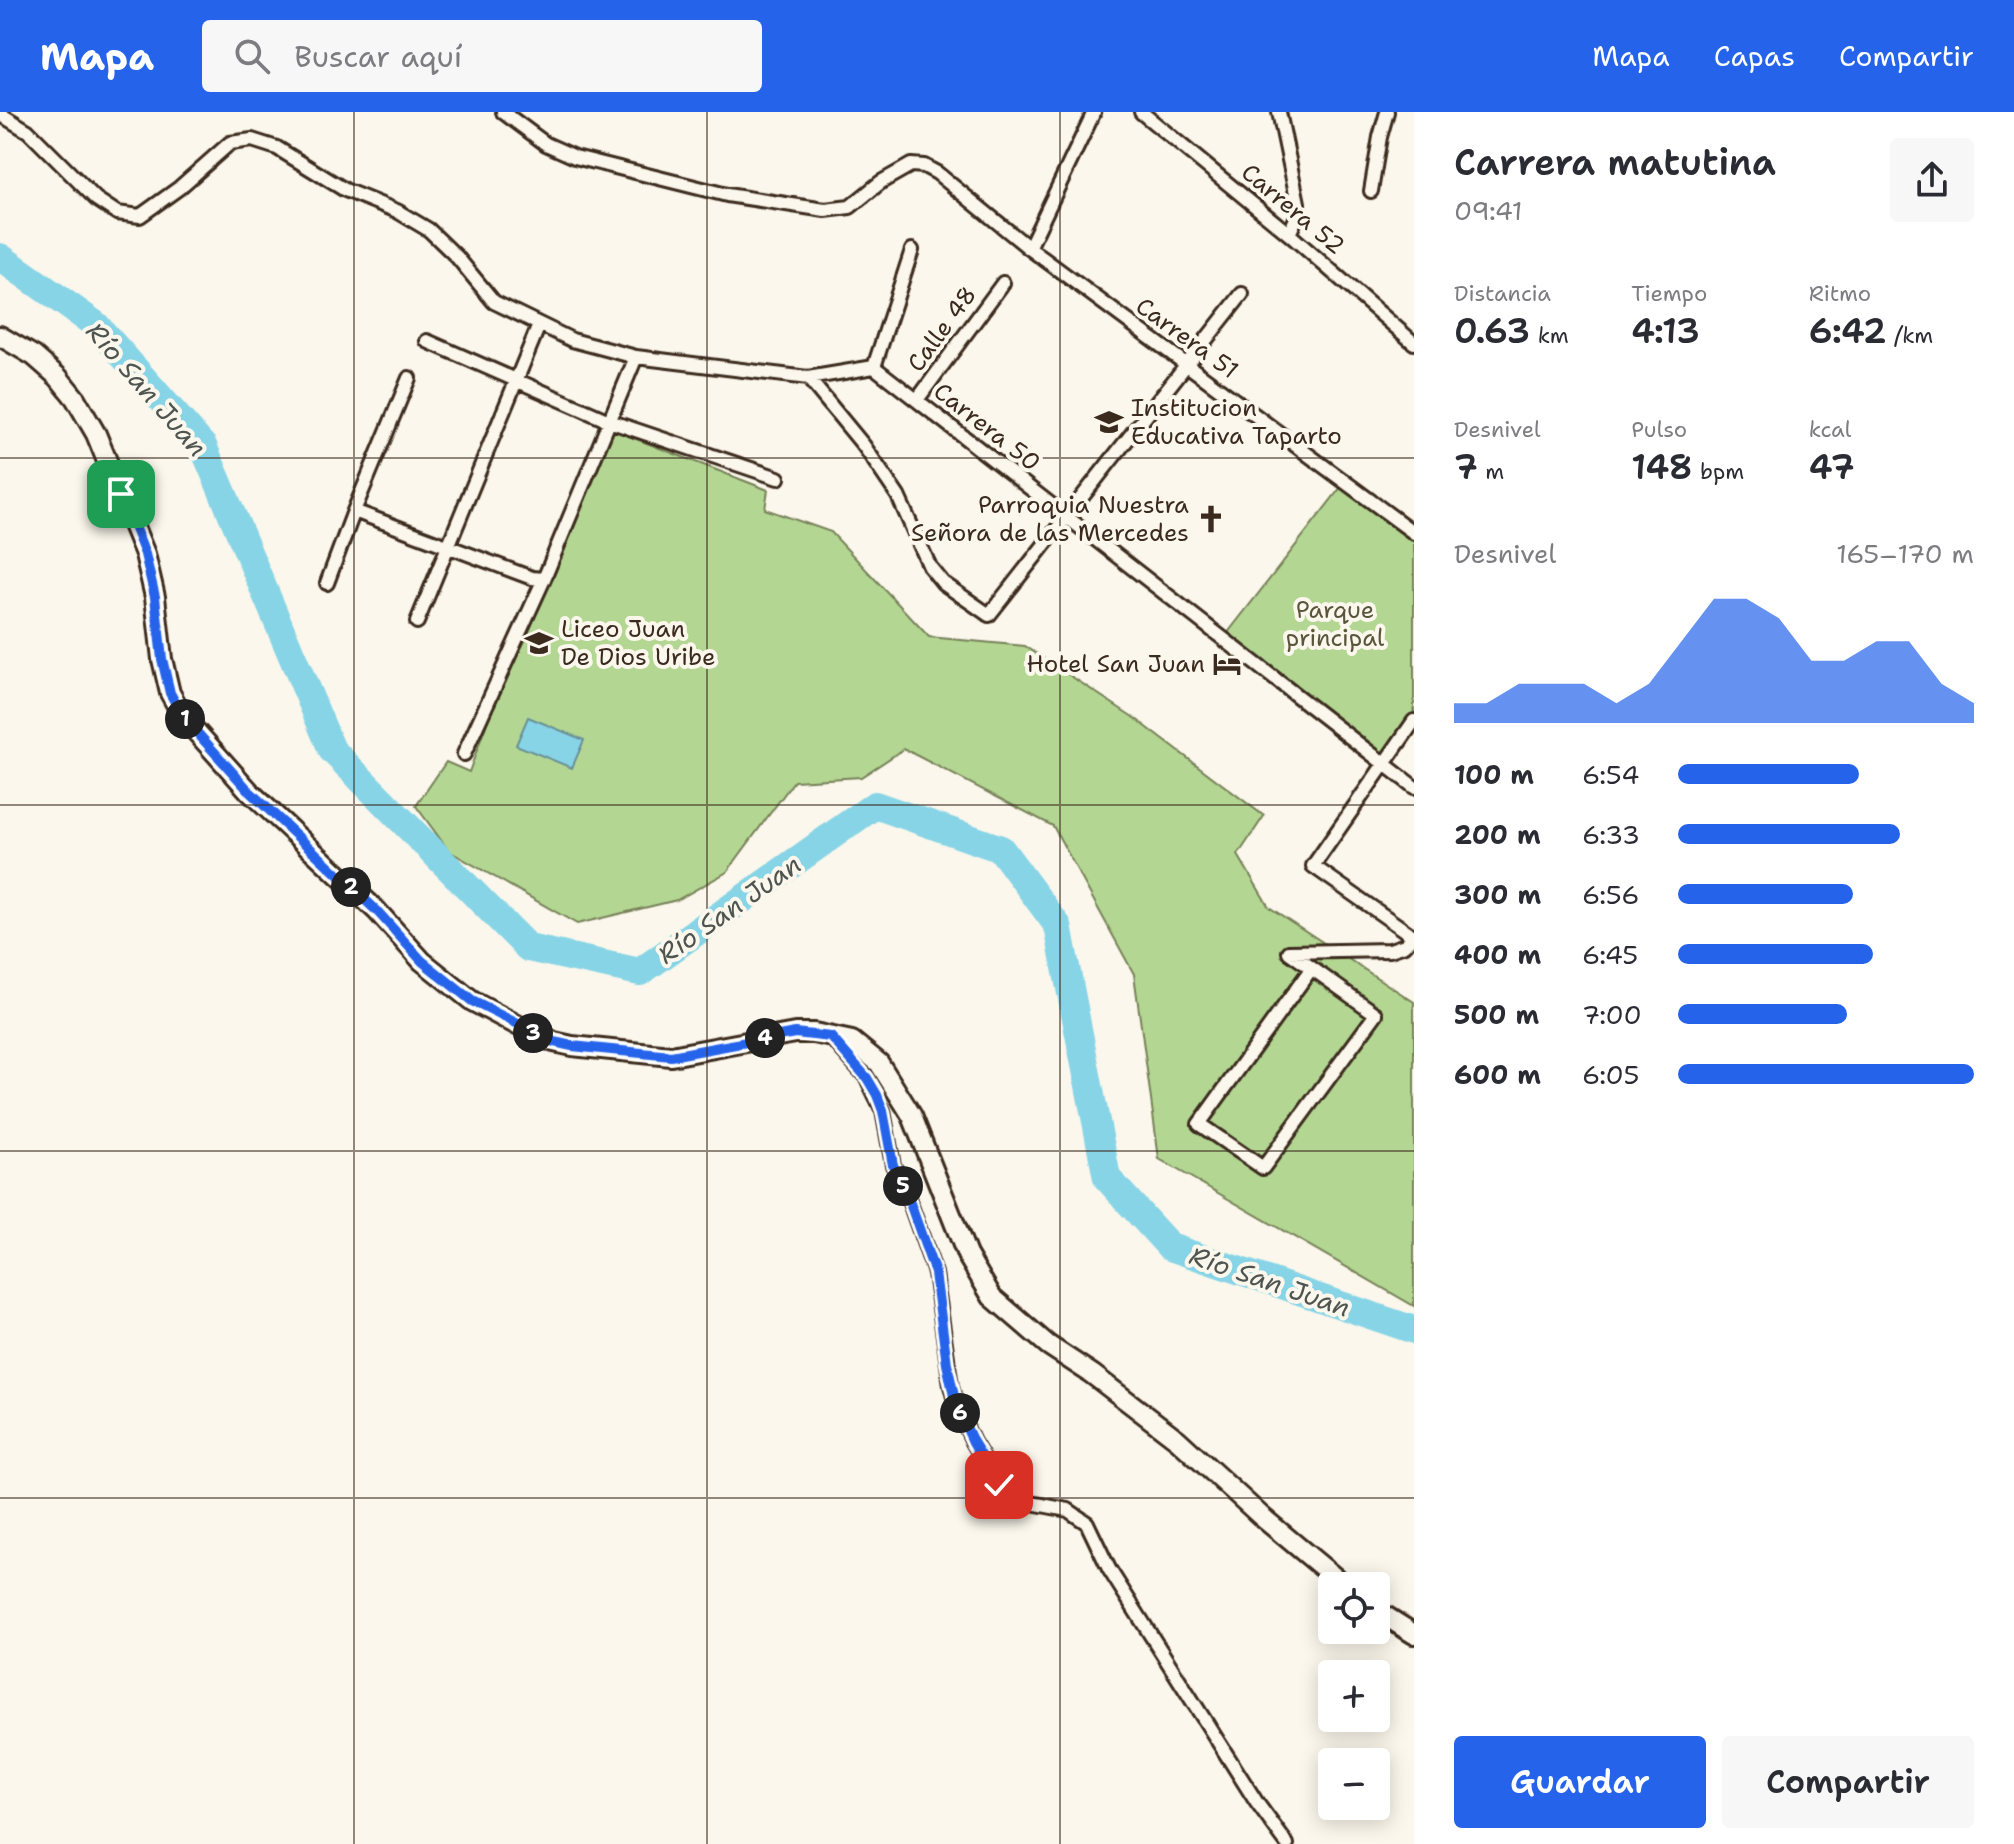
<!DOCTYPE html>
<html lang="es">
<head>
<meta charset="utf-8">
<style>
  body { margin:0; font-family:"Shantell Sans",sans-serif; background:#f7f7f7; color:#2b2b33; height:100vh; display:flex; flex-direction:column; font-size:30px; white-space:nowrap }
  * { box-sizing:border-box; margin:0 }
  p { font-size:26px; color:#7c7c81 }
  .icon { flex:none; width:44px; height:44px; fill:none; stroke:currentColor; stroke-width:2; stroke-linecap:round; stroke-linejoin:round }
  .map { position:relative; flex:1; overflow:hidden }
  .side { display:flex; flex-direction:column; background:#fff; width:600px }
  .side>* { flex:none }
  .buttons { position:absolute; left:1318px; top:1460px; display:grid; gap:16px }
  .buttons a { display:grid; place-items:center; width:72px; height:72px; border-radius:8px; background:#fff; box-shadow:0 4px 20px #0003; font-size:40px }
  .pin { position:absolute; display:grid; place-items:center; width:68px; height:68px; color:#fff; margin:-34px; border-radius:16px; box-shadow:0 4px 12px #0006 }
  .km { position:absolute; width:40px; height:40px; margin:-20px; border-radius:50%; background:#222; color:#fff; font-size:22px; line-height:40px; text-align:center }
  .round { display:grid; place-items:center; flex:none; width:84px; height:84px; border-radius:8px; background:#f7f7f7 }
  .headline { display:flex; align-items:center; justify-content:space-between; height:136px; padding:0 40px }
  h1 { font-size:36px; font-weight:600; line-height:60px }
  .stats { display:grid; grid-template-columns:repeat(3,1fr); gap:12px; height:136px; padding:8px 40px }
  .stats div { display:grid; align-content:center }
  .stats b { font-size:34px; font-weight:600 }
  .stats small { font-size:22px; font-weight:400 }
  .stats p { font-size:22px }
  .chart { height:224px; padding:16px 40px }
  .chart p { display:flex; justify-content:space-between }
  .chart svg { width:100%; height:144px; margin-top:8px; fill:#2563eb; opacity:.7 }
  .button { display:flex; gap:16px; margin-top:auto; padding:16px 40px }
  .button a { flex:1; height:92px; border-radius:8px; background:#2563eb; color:#fff; font-size:32px; font-weight:600; line-height:92px; text-align:center }
  .button a+a { background:#f7f7f7; color:#2b2b33 }
  ul { padding:0 40px; list-style:none; font-size:26px }
  li { display:grid; grid-template-columns:128px 96px 1fr; align-items:center; height:60px }
  li i { height:20px; border-radius:10px; background:#2563eb }
  header { display:flex; align-items:center; gap:48px; box-sizing:border-box; height:112px; padding:0 40px; background:#2563eb; color:#fff }
  header strong { font-size:38px }
  nav { display:flex; gap:44px; margin-inline-start:auto; font-size:28px }
  .search { width:560px; height:72px; background:#f7f7f7; display:flex; align-items:center; gap:20px; box-sizing:border-box; padding:0 28px; border-radius:8px; color:#7c7c81; font-size:30px }
  main { display:flex; flex:1; min-height:0 }
  .map>svg:first-child { display:block }
  .green { fill:#b3d793; stroke:#778058; stroke-width:2 }
  .water { fill:#87d4e6; stroke:#699096; stroke-width:2 }
  .lines { fill:none; stroke-linecap:round; stroke-linejoin:round }
  .river { stroke:#87d4e6; stroke-width:28 }
  .street-casing { stroke:#3b2a1e; stroke-width:18 }
  .secondary-casing { stroke:#3b2a1e; stroke-width:24 }
  .street { stroke:#fbf7ec; stroke-width:12 }
  .secondary { stroke:#fbf7ec; stroke-width:18 }
  .route-casing { stroke:#fff; stroke-width:16 }
  .route { stroke:#2563eb; stroke-width:10 }
  .grid { fill:none; stroke:#3b2a1e; stroke-width:2; stroke-opacity:0.55 }
  .labels { text-anchor:middle; dominant-baseline:central; stroke-width:8; stroke-linejoin:round; paint-order:stroke }
  .street-label { font-size:24px; fill:#3b2a1e; stroke:#fbf7ec }
  .poi-label { font-size:24px; fill:#3b2a1e; stroke:#fbf7ec; text-anchor:start }
  .park-label { font-size:24px; fill:#59553b; stroke:#fbf7ec }
  .water-label { font-size:26px; font-style:italic; fill:#4e5450; stroke:#fbf7ec }
</style>
</head>
<body>
<header>
<strong>Mapa</strong>
<div class="search"><svg class="icon" aria-label="search" viewBox="0 0 24 24"><circle cx="10" cy="10" r="6"/><path d="M15 15l6 6"/></svg>Buscar aquí</div>
<nav><a>Mapa</a><a>Capas</a><a>Compartir</a></nav>
</header>
<main>
<div class="map">
<svg width="1414" height="1732" viewBox="0 0 1414 1732">
  <rect width="100%" height="100%" fill="#fbf7ec"/>
  <filter id="ink" filterUnits="userSpaceOnUse"><feTurbulence type="fractalNoise" baseFrequency=".0125" numOctaves="2"/><feDisplacementMap in="SourceGraphic" scale="16" xChannelSelector="R" yChannelSelector="G"/><feConvolveMatrix kernelMatrix="1 2 1 2 8 2 1 2 1" color-interpolation-filters="sRGB"/></filter>
  <g filter="url(#ink)">
    <path class="green" d="M613 318 768 378 765 397 831 420 929 525 1025 534 1136 607 1264 704 1238 743 1269 795 1414 890V1194L1159 1047 1134 862 1053 714 904 637 861 665 794 669 727 760 677 788 577 812 449 739 416 694 446 650 469 660 492 597Z
      M1345 370 1414 421V609L1384 652 1223 527Z"/>
    <path class="water" d="M528 605 584 628 572 656 516 633Z"/>
    <g class="lines">
      <path class="river" d="M0 145 96 213 203 334 332 638 528 836 640 860 875 693 1001 737 1058 814 1107 1066 1170 1135 1414 1218"/>
      <defs>
        <path id="street" d="M503 0 546 32 575 45 727 83 825 98 850 95 881 70 911 53 924 54 937 61 1029 136 1414 421
          M1141 0 1289 122 1414 231
          M1279 0 1298 91V102L1289 122
          M0 2 28 19 96 87 117 101 140 104 179 76 230 31 252 28 277 36 345 78 397 99 429 118 457 145 494 190 572 228 636 245 808 266 874 255
          M1371 79 1380 25 1387 0
          M1029 136 1094 0
          M427 229 609 309 778 366
          M874 255 1414 675
          M874 255 912 138
          M808 266 864 334 898 384 930 455 943 471 989 503 1242 182
          M917 288 1003 171
          M354 399 532 466 544 467
          M327 471 354 399 409 266
          M417 510 539 213
          M1414 609 1313 754 1414 825
          M464 642 544 467 636 245
          M1289 840 1376 902 1263 1056 1199 1012 1311 857
          M1289 840 1390 838 1405 833 1413 824
          M831 925 867 966 883 999 893 1053 906 1080 935 1161 951 1274 956 1293 973 1330 999 1373 1014 1384 1026 1390 1068 1398 1087 1411 1109 1457 1257 1691 1287 1732"/>
        <path id="secondary" d="M0 224 34 244 58 265 75 286 96 322 145 442 155 485 162 547 170 581 184 606 250 680 377 799 422 849 472 889 519 914 554 930 572 934 671 944 795 921H814L852 929 879 951 912 1004 967 1143 992 1185 1048 1233 1092 1262 1178 1328 1262 1405 1345 1474
          M1376 1498 1414 1522"/>
      </defs>
      <use href="#street" class="street-casing"/>
      <use href="#secondary" class="secondary-casing"/>
      <use href="#street" class="street"/>
      <use href="#secondary" class="secondary"/>
    </g>
  </g>
  <g class="lines" filter="url(#ink)">
    <defs>
      <path id="route" d="M121 382 145 442 155 485 162 547 170 581 184 606 250 680 377 799 422 849 472 889 554 930 572 934 671 944 795 921 831 925 867 966 877 983 883 999 893 1053 906 1080 935 1161 947 1252 956 1293 973 1330 999 1373"/>
    </defs>
    <use href="#route" class="route-casing"/>
    <use href="#route" class="route"/>
  </g>
  <path class="grid" d="M354 0V1732M707 0V1732M1060 0V1732M0 346H1414M0 693H1414M0 1039H1414M0 1386H1414"/>
  <defs>
    <symbol id="school-bare" viewBox="-9 -9 18 18"><path d="M0-5L7-2L0 1L-7-2ZM-4 1L0 2.5L4 1V4Q0 6-4 4Z" fill="#3b2a1e" stroke="#fbf7ec" stroke-width="2.5" paint-order="stroke"/></symbol>
    <symbol id="church-bare" viewBox="-9 -9 18 18"><path d="M-1.2-6h2.4v3.5h3.3v2.4h-3.3V6h-2.4V-.1h-3.3v-2.4h3.3Z" fill="#3b2a1e" stroke="#fbf7ec" stroke-width="2.5" paint-order="stroke"/></symbol>
    <symbol id="hotel-bare" viewBox="-9 -9 18 18"><path d="M-6-4.5h1.5V1H6V5H4.5V3h-9V5H-6ZM-4 0a1.8 1.8 0 1 1 3.6 0ZM.5 0V-2.5h3Q6-2.5 6 0Z" fill="#3b2a1e" stroke="#fbf7ec" stroke-width="2.5" paint-order="stroke"/></symbol>
  </defs>
  <g fill-rule="evenodd">
    <use href="#school-bare" x="1089" y="290" width="40" height="40"/>
    <use href="#church-bare" x="1191" y="387" width="40" height="40"/>
    <use href="#school-bare" x="519" y="511" width="40" height="40"/>
    <use href="#hotel-bare" x="1207" y="532" width="40" height="40"/>
  </g>
  <g class="labels">
    <g class="street-label">
      <text transform="translate(1293 97) rotate(40)">Carrera 52</text>
      <text transform="translate(942 217) rotate(-54)">Calle 48</text>
      <text transform="translate(1187 226) rotate(36)">Carrera 51</text>
      <text transform="translate(987 315) rotate(38)">Carrera 50</text>
    </g>
    <g class="poi-label">
      <text x="1131" y="296">Institucion<tspan x="1131" dy="28">Educativa Taparto</tspan></text>
      <text x="1189" y="393" text-anchor="end">Parroquia Nuestra<tspan x="1189" dy="28">Señora de las Mercedes</tspan></text>
      <text x="561" y="517">Liceo Juan<tspan x="561" dy="28">De Dios Uribe</tspan></text>
      <text x="1205" y="552" text-anchor="end">Hotel San Juan</text>
    </g>
    <g class="park-label">
      <text x="1335" y="498">Parque<tspan x="1335" dy="28">principal</tspan></text>
    </g>
    <g class="water-label">
      <text transform="translate(147 277) rotate(49)">Río San Juan</text>
      <text transform="translate(729 797) rotate(-35)">Río San Juan</text>
      <text transform="translate(1270 1169) rotate(19)">Río San Juan</text>
    </g>
  </g>
</svg>
<div class="buttons">
<a><svg class="icon" aria-label="locate" viewBox="0 0 24 24"><circle cx="12" cy="12" r="6"/><path d="M12 2v4M12 18v4M2 12h4M18 12h4"/></svg></a>
<a>+</a>
<a>−</a>
</div>
<div class="pin" style="left:121px;top:382px;background:#1e9e55"><svg class="icon" aria-label="arrive" viewBox="0 0 24 24"><path d="M6 21V4h12l-3 4 3 4H6"/></svg></div>
<div class="pin" style="left:999px;top:1373px;background:#d93025"><svg class="icon" aria-label="check" viewBox="0 0 24 24"><path d="M5 12l5 5 9-10"/></svg></div>
<b class="km" style="left:185px;top:607px">1</b>
<b class="km" style="left:351px;top:775px">2</b>
<b class="km" style="left:533px;top:921px">3</b>
<b class="km" style="left:765px;top:926px">4</b>
<b class="km" style="left:903px;top:1074px">5</b>
<b class="km" style="left:960px;top:1301px">6</b>
</div>
<section class="side">
<div class="headline"><div><h1>Carrera matutina</h1><p>09:41</p></div><a class="round"><svg class="icon" aria-label="share" viewBox="0 0 24 24"><path d="M12 15V3M7 8l5-5 5 5M5 13v7h14v-7"/></svg></a></div>
<div class="stats">
<div><p>Distancia</p><b>0.63<small> km</small></b></div>
<div><p>Tiempo</p><b>4:13</b></div>
<div><p>Ritmo</p><b>6:42<small> /km</small></b></div>
</div>
<div class="stats">
<div><p>Desnivel</p><b>7<small> m</small></b></div>
<div><p>Pulso</p><b>148<small> bpm</small></b></div>
<div><p>kcal</p><b>47</b></div>
</div>
<div class="chart"><p><span>Desnivel</span>165–170 m</p>
<svg viewBox="0 0 160 44" preserveAspectRatio="none"><path d="M0 44V38L10 38L20 32L30 32L40 32L50 38L60 32L70 19L80 6L90 6L100 12L110 25L120 25L130 19L140 19L150 32L160 38V44z"/></svg>
</div>
<ul>
<li><b>100 m</b>6:54<i style="width:61%"></i></li>
<li><b>200 m</b>6:33<i style="width:75%"></i></li>
<li><b>300 m</b>6:56<i style="width:59%"></i></li>
<li><b>400 m</b>6:45<i style="width:66%"></i></li>
<li><b>500 m</b>7:00<i style="width:57%"></i></li>
<li><b>600 m</b>6:05<i style="width:100%"></i></li>
</ul>
<div class="button"><a>Guardar</a><a>Compartir</a></div>
</section>
</main>
</body>
</html>
